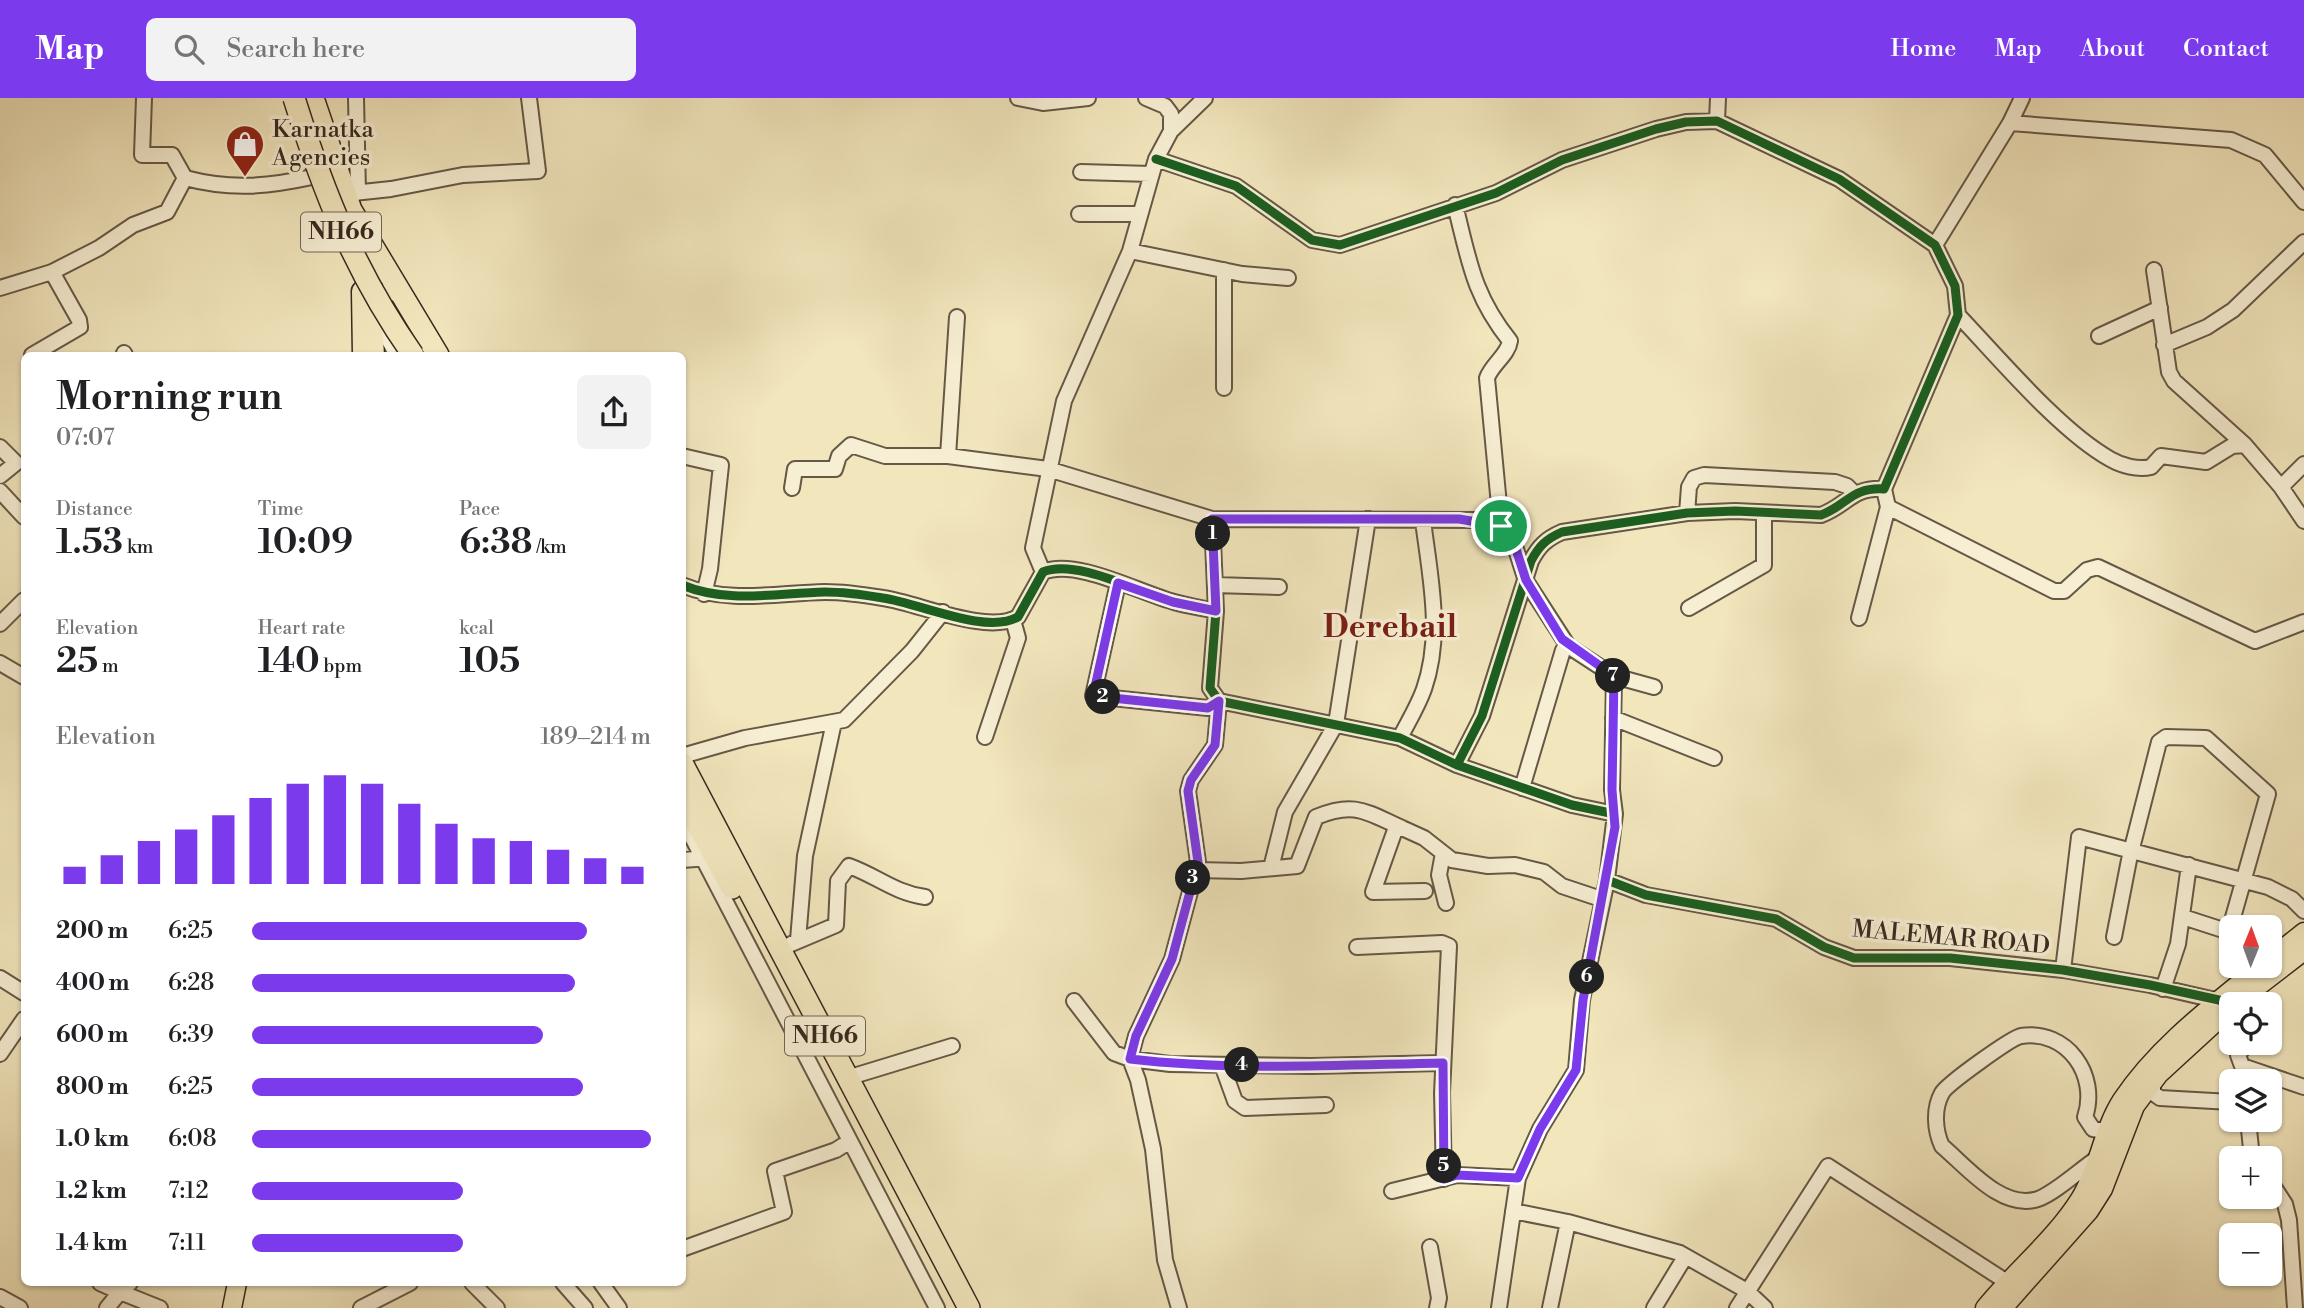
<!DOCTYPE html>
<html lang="en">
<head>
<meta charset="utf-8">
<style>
  body { margin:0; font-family:"Libre Bodoni",serif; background:#f2f2f2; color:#202124; height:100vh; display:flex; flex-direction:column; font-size:26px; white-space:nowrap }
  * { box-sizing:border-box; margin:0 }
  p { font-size:23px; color:#757577 }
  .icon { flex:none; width:38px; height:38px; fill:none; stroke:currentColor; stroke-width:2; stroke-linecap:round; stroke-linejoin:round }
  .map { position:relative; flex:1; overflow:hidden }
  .side { position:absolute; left:21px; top:254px; width:665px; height:934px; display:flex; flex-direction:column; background:#fff; border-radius:10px; box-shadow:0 2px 5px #0004 }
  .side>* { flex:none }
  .needle { width:46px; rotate:1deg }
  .tools { position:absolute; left:2219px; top:817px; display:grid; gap:14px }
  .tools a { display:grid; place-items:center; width:63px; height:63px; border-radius:10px; background:#fff; box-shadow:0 2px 5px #0004; font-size:35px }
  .pin { position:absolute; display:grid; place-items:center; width:60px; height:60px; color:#fff; margin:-30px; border:4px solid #fff; border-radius:50%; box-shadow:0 2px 7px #0007 }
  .km { position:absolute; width:35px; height:35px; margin:-18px; border-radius:50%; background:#222; color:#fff; font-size:19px; line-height:35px; text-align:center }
  .round { display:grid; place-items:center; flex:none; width:74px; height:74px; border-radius:10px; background:#f2f2f2 }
  .head { display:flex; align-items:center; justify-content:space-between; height:119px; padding:0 35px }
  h1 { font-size:38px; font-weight:600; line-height:52px }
  .figures { display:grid; grid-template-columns:repeat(3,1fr); gap:10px; height:119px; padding:7px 35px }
  .figures div { display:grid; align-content:center }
  .figures b { font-size:35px; font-weight:600 }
  .figures small { font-size:19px; font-weight:400 }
  .figures p { font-size:19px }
  .chart { height:196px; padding:14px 35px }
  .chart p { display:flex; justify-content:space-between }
  .chart svg { width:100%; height:126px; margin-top:7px; stroke:#7c3aed; stroke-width:6 }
  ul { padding:0 35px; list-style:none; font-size:23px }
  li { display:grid; grid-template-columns:112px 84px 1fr; align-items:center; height:52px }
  li i { height:18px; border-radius:9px; background:#7c3aed }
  header { display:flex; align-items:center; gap:42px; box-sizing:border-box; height:98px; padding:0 35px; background:#7c3aed; color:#fff }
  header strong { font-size:33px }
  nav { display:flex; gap:38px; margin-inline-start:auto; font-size:24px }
  .search { width:490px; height:63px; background:#f2f2f2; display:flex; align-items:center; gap:18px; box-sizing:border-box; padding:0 24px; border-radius:10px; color:#757577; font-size:26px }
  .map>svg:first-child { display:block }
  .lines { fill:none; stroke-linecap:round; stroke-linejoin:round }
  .minor-casing { stroke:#665846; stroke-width:18 }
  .major-casing { stroke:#38281e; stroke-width:21 }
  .highway-casing { stroke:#38281e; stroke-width:24 }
  .minor { stroke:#f7efd4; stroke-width:14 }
  .major { stroke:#f2e6bd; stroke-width:18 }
  .highway { stroke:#f2e6bd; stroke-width:21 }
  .highway-bridge-casing { stroke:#38281e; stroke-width:24; stroke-linecap:butt }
  .highway-bridge { stroke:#f2e6bd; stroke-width:21 }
  .cycleway-casing { stroke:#f7efd4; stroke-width:13 }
  .cycleway { stroke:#1b5e20; stroke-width:9 }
  .route-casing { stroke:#fff; stroke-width:14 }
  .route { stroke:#7c3aed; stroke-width:9 }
  .labels { text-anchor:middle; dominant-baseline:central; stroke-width:7; stroke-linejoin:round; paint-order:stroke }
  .shield { fill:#f7efd4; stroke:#716455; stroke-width:2 }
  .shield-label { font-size:23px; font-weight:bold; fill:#38281e }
  .poi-label { font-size:24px; fill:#38281e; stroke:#f7efd4; text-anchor:start }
  .street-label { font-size:24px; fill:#38281e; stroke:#f7efd4 }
  .district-label { font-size:32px; font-weight:bold; fill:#7a1f14; stroke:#f7efd4 }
</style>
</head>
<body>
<header>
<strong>Map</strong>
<div class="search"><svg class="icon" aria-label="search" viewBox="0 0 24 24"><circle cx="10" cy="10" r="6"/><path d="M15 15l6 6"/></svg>Search here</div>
<nav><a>Home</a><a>Map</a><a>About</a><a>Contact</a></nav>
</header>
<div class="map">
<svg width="2304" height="1210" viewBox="0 0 2304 1210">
  <rect width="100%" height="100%" fill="#f2e6bd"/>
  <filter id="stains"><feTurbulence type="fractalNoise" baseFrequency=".00286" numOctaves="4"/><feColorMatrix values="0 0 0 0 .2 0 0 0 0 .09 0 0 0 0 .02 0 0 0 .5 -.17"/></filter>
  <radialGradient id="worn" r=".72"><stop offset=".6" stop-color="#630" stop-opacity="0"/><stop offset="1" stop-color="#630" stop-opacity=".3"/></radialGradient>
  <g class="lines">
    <defs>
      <path id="minor" d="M356 0 358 95
        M1018 0 1043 5 1088 0
        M1717 23 1718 0
        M2010 25 2022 0
        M1171 33 1205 0
        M1156 61 1236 88 1312 142 1340 147 1496 95 1562 62 1656 31 1686 24 1717 23 1839 81 1935 147 1955 188 1958 217 1884 391C1851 389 1848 407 1821 417L1735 413 1687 415 1562 434C1546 441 1539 448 1531 463L1482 618 1457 667
        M1081 74 1151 76
        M185 80C231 92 266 89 312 79
        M344 96 391 91 463 77 538 73 529 0
        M1455 107C1469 162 1473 197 1510 243 1508 257 1492 266 1487 280L1501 428
        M1079 116H1139
        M1935 147 2010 25 2231 42 2265 57 2304 104
        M1130 153 1242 176 1288 180
        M2154 172 2169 274 2174 283 2245 347
        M0 190 52 174 99 150 133 127 167 114 185 80 172 57H142L144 0
        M373 214 397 257
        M1958 217C1999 260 2060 333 2110 361 2122 368 2138 372 2151 369L2161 358 2206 364 2232 348 2245 347 2281 389 2304 423
        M2099 238 2160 210
        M2164 247 2207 229 2233 212 2304 144
        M124 255 125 257
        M32 257 80 229 79 222 52 174
        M1224 290V172
        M0 349 16 365 0 378
        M682 358 721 367 710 471 704 496
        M948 358 957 219
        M2281 389 2304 366
        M792 390 795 371H835L839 358 851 347 885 358H948L1048 371 1212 421
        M1884 391 1888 409 2054 493H2064L2087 472 2098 469 2255 543 2304 524
        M0 393 24 419
        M1687 415 1689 389 1694 380 1704 377 1835 384 1847 388 1854 395
        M1043 474 1033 450 1064 303 1130 153 1156 61 1171 33V16L1165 8 1146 0
        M1118 485 1093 598 1208 610 1219 603
        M682 487C728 506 776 495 825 494 844 494 865 497 883 500 919 505 986 537 1018 519L1043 474C1076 460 1140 495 1174 504 1188 508 1202 510 1216 513L1210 590 1219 603 1400 640 1457 667 1572 707 1615 716 1607 782 1646 797 1776 821 1824 849 1854 860H1950L2063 872 2150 887 2224 904
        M1215 487 1279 489
        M1689 510 1764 467V415
        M1216 513 1212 421 1480 422 1501 428 1514 445 1526 483 1568 548 1614 578 1654 589
        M1859 520 1888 409
        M0 526 24 502
        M0 565 24 579
        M1614 578 1612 692 1615 716
        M1613 620 1714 660
        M985 639 1018 540 1013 522
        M1400 640C1408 624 1418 608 1424 591 1443 537 1430 478 1423 423
        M682 658 745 640 844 622 912 553 943 514
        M1522 690 1563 552
        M682 720 937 1210
        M1443 755 1439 777 1446 805
        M682 762 709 760
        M1272 766 1285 714 1336 626 1368 421
        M1196 772 1241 773 1297 768 1316 719C1355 703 1366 714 1402 730
        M1425 793 1373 794 1395 732 1402 730 1424 740 1452 762 1488 768 1515 767 1544 774 1562 788 1601 801
        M2114 839 2129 762 2159 644 2166 639 2206 640 2268 696 2230 830 2220 831 2183 819
        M798 842 805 758 834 624
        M791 846 836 827 838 783 849 768C877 778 895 795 925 799
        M1357 849 1442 845 1449 848 1442 995 1444 1081
        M2063 872 2079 739 2268 789 2292 801 2304 813
        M0 880 24 895
        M2163 891 2178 846 2189 767
        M1074 903 1114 955 1130 961 1170 966 1312 968 1443 965
        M2247 945 2238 957 2242 968 2304 989
        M0 956 24 921
        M1222 967 1235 1003 1245 1010 1326 1007
        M847 980 952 948
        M2153 984V995L2160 1000 2231 1004
        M2248 1022 2252 1060
        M2096 1061C2081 1071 2055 1095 2038 1101 2002 1113 1966 1068 1942 1048 1935 1033 1933 1011 1942 995 1947 986 2011 940 2021 938 2067 931 2099 977 2085 1019L2093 1031 2105 1033
        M2270 1083 2285 1106 2289 1122 2295 1210
        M1392 1093 1457 1077 1518 1080
        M1513 1113 1568 1124
        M1430 1149 1439 1200 1437 1210
        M682 1151 784 1114 775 1073 836 1052 850 1043
        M100 1185 120 1194 130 1185
        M472 1185 497 1210
        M563 1185 585 1210
        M601 1185 619 1210
        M0 1199 20 1210
        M107 1210 120 1194 160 1210
        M361 1210 410 1185
        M1179 1210 1165 1162 1153 1051 1138 982 1130 961 1136 938 1172 861 1198 764 1188 693 1191 682 1215 647 1219 603
        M1499 1210 1518 1080 1540 1031 1576 972 1582 902 1607 782
        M1550 1210 1568 1124 1680 1155 1747 1193 1765 1210
        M1654 1210 1685 1159
        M1737 1210 1828 1068 2016 1190"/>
      <path id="major" d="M362 257 361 193 379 176
        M375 257 372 212 394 187
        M2270 861 2304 834
        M2235 906 2304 853
        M232 1210 237 1185
        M1985 1210C2015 1173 2055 1141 2080 1101 2099 1071 2102 1033 2122 1002 2157 949 2212 908 2261 868
        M2003 1210 2089 1113 2103 1091 2135 1008 2159 976 2231 910"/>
      <path id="highway" d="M313 0 351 112 438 257
        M682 665 969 1210
        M682 699 732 790"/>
    </defs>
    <use href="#minor" class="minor-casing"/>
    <use href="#major" class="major-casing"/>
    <use href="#highway" class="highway-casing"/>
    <use href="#minor" class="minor"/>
    <use href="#major" class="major"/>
    <use href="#highway" class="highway"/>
    <defs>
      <path id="highway-bridge" d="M294 0C324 96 355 174 413 257"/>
    </defs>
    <use href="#highway-bridge" class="highway-bridge-casing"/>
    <use href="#highway-bridge" class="highway-bridge"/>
    <defs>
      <path id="cycleway" d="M1156 61 1236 88 1312 142 1340 147 1496 95 1562 62 1656 31 1686 24 1717 23 1839 81 1935 147 1955 188 1958 217 1884 391C1851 389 1848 407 1821 417L1735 413 1687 415 1562 434C1546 441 1539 448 1531 463L1482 618 1457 667
        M682 487C728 506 776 495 825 494 844 494 865 497 883 500 919 505 986 537 1018 519L1043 474C1076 460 1140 495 1174 504 1188 508 1202 510 1216 513L1210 590 1219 603 1400 640 1457 667 1572 707 1615 716 1607 782 1646 797 1776 821 1824 849 1854 860H1950L2063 872 2150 887 2219 902 2231 908"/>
    </defs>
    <use href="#cycleway" class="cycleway-casing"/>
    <use href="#cycleway" class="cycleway"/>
  </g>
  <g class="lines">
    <defs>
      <path id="route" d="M1212 421H1459L1501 428 1514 445 1526 482 1562 541 1614 578 1612 692 1615 729 1583 902 1576 972 1540 1031 1518 1080 1457 1077 1444 1081 1443 965C1339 967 1233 973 1130 961L1136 938 1172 861 1198 764 1188 693 1191 682 1215 647 1219 603 1208 610 1093 598 1118 485 1173 504 1216 513Z"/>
    </defs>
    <use href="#route" class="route-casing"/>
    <use href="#route" class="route"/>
  </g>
  <defs>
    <symbol id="shop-pin" viewBox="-11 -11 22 30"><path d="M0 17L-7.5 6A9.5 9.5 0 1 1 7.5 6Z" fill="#8f2418" stroke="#f7efd4"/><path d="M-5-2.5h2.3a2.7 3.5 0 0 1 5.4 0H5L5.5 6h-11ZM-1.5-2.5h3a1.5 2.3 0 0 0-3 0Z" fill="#fff"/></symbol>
  </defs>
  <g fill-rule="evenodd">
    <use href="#shop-pin" x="223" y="24" width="44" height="60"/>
  </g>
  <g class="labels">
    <g class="shield">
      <rect x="301" y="114.5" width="80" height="39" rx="5"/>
      <rect x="785" y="918.5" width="80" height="39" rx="5"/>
    </g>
    <g class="shield-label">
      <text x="341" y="134">NH66</text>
      <text x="825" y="938">NH66</text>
    </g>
    <g class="poi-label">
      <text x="272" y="32">Karnatka<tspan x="272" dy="28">Agencies</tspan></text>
    </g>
    <g class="street-label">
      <text transform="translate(1951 840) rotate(5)">MALEMAR ROAD</text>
    </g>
    <g class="district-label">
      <text x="1390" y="529">Derebail</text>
    </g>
  </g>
  <rect width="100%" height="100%" filter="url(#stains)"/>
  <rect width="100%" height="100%" fill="url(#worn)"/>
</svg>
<div class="tools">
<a><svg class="needle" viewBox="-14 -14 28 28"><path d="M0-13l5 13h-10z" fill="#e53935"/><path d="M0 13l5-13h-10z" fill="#757577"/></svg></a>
<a><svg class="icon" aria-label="locate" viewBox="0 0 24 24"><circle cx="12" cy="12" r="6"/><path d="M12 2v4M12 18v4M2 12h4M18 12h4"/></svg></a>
<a><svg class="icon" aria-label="layers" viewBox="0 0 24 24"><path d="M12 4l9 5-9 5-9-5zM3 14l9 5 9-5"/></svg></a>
<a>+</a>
<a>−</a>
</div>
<div class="pin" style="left:1501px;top:428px;background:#1e9e55"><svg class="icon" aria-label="arrive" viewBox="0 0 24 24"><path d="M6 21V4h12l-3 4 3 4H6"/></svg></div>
<b class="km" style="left:1213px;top:436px">1</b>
<b class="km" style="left:1103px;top:599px">2</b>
<b class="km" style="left:1193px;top:780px">3</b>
<b class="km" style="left:1242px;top:967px">4</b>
<b class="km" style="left:1444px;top:1068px">5</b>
<b class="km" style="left:1587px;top:879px">6</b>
<b class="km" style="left:1613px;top:578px">7</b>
<section class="side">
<div class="head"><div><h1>Morning run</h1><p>07:07</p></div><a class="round"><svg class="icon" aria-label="share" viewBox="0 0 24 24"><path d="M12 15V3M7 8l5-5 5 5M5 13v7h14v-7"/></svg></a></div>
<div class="figures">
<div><p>Distance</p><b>1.53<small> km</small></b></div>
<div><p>Time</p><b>10:09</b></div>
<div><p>Pace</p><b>6:38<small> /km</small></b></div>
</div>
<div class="figures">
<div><p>Elevation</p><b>25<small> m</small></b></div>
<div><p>Heart rate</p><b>140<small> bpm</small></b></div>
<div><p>kcal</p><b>105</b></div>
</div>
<div class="chart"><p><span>Elevation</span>189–214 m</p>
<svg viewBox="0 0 160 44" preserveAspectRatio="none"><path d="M5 44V38M15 44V34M25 44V29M35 44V25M45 44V20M55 44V14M65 44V9M75 44V6M85 44V9M95 44V16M105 44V23M115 44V28M125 44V29M135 44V32M145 44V35M155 44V38"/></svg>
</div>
<ul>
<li><b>200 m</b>6:25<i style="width:84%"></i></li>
<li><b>400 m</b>6:28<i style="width:81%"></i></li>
<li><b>600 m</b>6:39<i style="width:73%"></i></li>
<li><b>800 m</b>6:25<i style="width:83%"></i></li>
<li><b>1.0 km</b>6:08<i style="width:100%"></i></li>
<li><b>1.2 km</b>7:12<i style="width:53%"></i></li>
<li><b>1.4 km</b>7:11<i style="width:53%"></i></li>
</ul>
</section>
</div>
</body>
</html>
